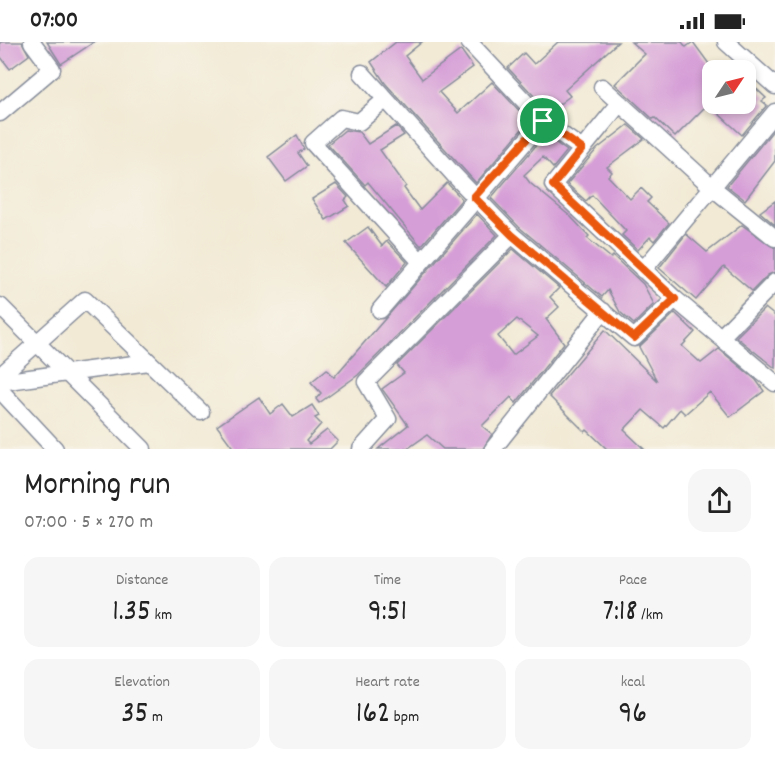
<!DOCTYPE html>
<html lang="en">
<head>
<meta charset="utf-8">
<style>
  body { margin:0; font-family:Dekko,sans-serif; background:#f6f6f6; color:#222; height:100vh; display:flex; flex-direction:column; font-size:22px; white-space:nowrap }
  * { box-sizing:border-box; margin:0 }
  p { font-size:20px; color:#767676 }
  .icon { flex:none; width:33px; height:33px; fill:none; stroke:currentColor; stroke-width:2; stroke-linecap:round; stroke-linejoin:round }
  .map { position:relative; height:407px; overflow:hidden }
  .drawer { display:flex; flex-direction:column; background:#fff; flex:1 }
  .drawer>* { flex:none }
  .needle { width:39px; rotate:55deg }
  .tools { position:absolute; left:702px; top:18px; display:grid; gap:12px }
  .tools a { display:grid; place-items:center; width:54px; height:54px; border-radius:12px; background:#fff; box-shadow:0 3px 9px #0003; font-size:30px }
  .pin { position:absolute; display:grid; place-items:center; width:51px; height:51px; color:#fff; margin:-26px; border:3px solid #fff; border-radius:50%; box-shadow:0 2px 6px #0007 }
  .round { display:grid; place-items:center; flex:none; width:63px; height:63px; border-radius:18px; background:#f6f6f6 }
  .summary { display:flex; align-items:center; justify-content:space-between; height:102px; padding:0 24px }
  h1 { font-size:33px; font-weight:600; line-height:45px }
  .metrics { display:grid; grid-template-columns:repeat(3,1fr); gap:9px; height:102px; padding:6px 24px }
  .metrics div { display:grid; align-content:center; border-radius:15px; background:#f6f6f6; text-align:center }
  .metrics b { font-size:30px; font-weight:600 }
  .metrics small { font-size:16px; font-weight:400 }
  .metrics p { font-size:16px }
  .status { display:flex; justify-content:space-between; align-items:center; height:42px; padding:0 30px; background:#fff; direction:ltr }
  .status svg { height:16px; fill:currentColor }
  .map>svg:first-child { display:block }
  .building { fill:#d69ed7; fill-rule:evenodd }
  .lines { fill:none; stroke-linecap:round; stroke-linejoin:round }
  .minor-casing { stroke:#868c9a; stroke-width:19 }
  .minor { stroke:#fff; stroke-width:16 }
  .route-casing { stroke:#fff; stroke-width:12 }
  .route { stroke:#ea580c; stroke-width:8 }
</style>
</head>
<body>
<div class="status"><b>07:00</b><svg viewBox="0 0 49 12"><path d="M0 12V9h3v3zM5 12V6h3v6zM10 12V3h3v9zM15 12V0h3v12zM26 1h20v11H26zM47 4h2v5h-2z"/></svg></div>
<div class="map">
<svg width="775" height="407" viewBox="0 0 775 407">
  <rect width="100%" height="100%" fill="#f7f3e8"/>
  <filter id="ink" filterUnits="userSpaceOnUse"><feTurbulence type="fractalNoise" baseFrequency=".0167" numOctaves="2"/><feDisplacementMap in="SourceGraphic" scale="12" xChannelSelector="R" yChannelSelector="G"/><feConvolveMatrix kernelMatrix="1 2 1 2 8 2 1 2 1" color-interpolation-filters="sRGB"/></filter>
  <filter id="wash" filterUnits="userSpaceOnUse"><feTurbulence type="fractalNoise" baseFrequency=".008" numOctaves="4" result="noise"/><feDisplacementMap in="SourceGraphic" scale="24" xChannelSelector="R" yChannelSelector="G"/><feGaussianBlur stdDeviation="1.35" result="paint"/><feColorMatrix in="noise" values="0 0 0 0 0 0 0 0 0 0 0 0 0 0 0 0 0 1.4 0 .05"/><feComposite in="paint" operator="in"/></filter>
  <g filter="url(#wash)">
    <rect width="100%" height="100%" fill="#f2ead5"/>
    <g id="blocks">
      <path class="building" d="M0 0H22L29 13 10 27 0 14Z
        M47 0H94L61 22Z
        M396 0H422L405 14 422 37 461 8 473 25 439 50 458 71 492 40 529 79 476 141 385 41 371 20Z
        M558 0H618L565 48 570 54 549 70 508 26 524 11 534 22Z
        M631 0H682L686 5 693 0 712 26V58L709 62H746V37L766 56 762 59 767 63 742 93 708 62 675 95 655 76 653 77 615 42 645 12Z
        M628 83 644 97 607 125 612 130 608 134 630 157 641 146 651 156 647 160 669 181 654 199 650 195 638 208 622 193 626 189 592 153 586 159 567 142 597 107Z
        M396 84 404 93 380 108 406 144 404 146 420 168 447 141 462 157 421 204 368 140 365 143 328 102 345 88 359 90 368 102Z
        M775 86V119L745 158 727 144Z
        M297 93 304 107 298 111 307 124 286 139 268 115Z
        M545 93 567 109 553 126 543 115 524 133 530 141 571 175 589 194 587 196 611 216 613 214 643 242 654 262 634 282 620 270 608 248 602 255 519 185 491 156Z
        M336 142 348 155 345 158 349 164 326 178 312 157Z
        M775 159V183L760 170Z
        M477 172 497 193 358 333 319 361 316 357 321 351 311 340 327 327 334 335Z
        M742 183 775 206V230L768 233 752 249 724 225 696 258 659 226 686 192 707 210Z
        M368 185 382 204 387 199 407 220 386 245 346 201Z
        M513 207 559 246 550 255 559 265 546 277 564 301 516 361 511 355 482 384 492 392 483 407H443L427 393 407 407H378L408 383 382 347 404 331 397 323ZM517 277 538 294 513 313 498 294Z
        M765 266 775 274V326L736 295Z
        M675 271 695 290 682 304 701 321 719 307 756 338 764 349 730 375 710 350 685 372 680 367 664 386 643 368 624 388 644 407H607L587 388 585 390 549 354 605 288 657 339 639 305Z
        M259 355 270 372 283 362 293 375 312 363 319 374 315 376 321 382 306 399 309 402 327 388 338 399 330 407H234L217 384Z"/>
    </g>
  </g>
  <g filter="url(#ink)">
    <use href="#blocks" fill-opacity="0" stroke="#868c9a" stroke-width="1.5"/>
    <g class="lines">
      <defs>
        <path id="minor" d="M469 0 543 79 582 107
          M726 0 775 44
          M362 31 455 134 512 193
          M602 45 713 146 775 196
          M385 58 359 80 341 76 313 101 420 219
          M620 61 553 143 675 257
          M0 71 52 27 32 0
          M643 228 775 70
          M0 264 143 407
          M380 268 543 79
          M721 295 775 240
          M0 334 85 258 201 370
          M0 340 149 320
          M0 348 55 407
          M361 407 388 377 366 340 512 193 634 296 675 257 775 341
          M493 407 603 269"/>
      </defs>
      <use href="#minor" class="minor-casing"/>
      <use href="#minor" class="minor"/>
    </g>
  </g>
  <g class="lines" filter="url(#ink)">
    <defs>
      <path id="route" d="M543 79 582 107 553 143 675 257 634 296 512 193 474 155Z"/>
    </defs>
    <use href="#route" class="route-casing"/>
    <use href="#route" class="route"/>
  </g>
</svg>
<div class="tools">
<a><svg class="needle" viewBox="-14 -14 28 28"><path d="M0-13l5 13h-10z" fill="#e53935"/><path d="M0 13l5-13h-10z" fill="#767676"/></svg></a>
</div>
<div class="pin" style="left:543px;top:79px;background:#1e9e55"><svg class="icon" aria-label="arrive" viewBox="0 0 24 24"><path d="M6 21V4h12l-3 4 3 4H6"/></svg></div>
</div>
<section class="drawer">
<div class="summary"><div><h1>Morning run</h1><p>07:00 · 5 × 270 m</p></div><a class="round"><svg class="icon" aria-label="share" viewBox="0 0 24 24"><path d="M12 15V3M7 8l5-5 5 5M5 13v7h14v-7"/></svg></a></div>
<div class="metrics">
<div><p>Distance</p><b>1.35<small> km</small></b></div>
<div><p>Time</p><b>9:51</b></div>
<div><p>Pace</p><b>7:18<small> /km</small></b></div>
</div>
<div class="metrics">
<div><p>Elevation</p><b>35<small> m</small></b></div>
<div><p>Heart rate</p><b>162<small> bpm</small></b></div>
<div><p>kcal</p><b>96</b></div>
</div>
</section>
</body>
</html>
